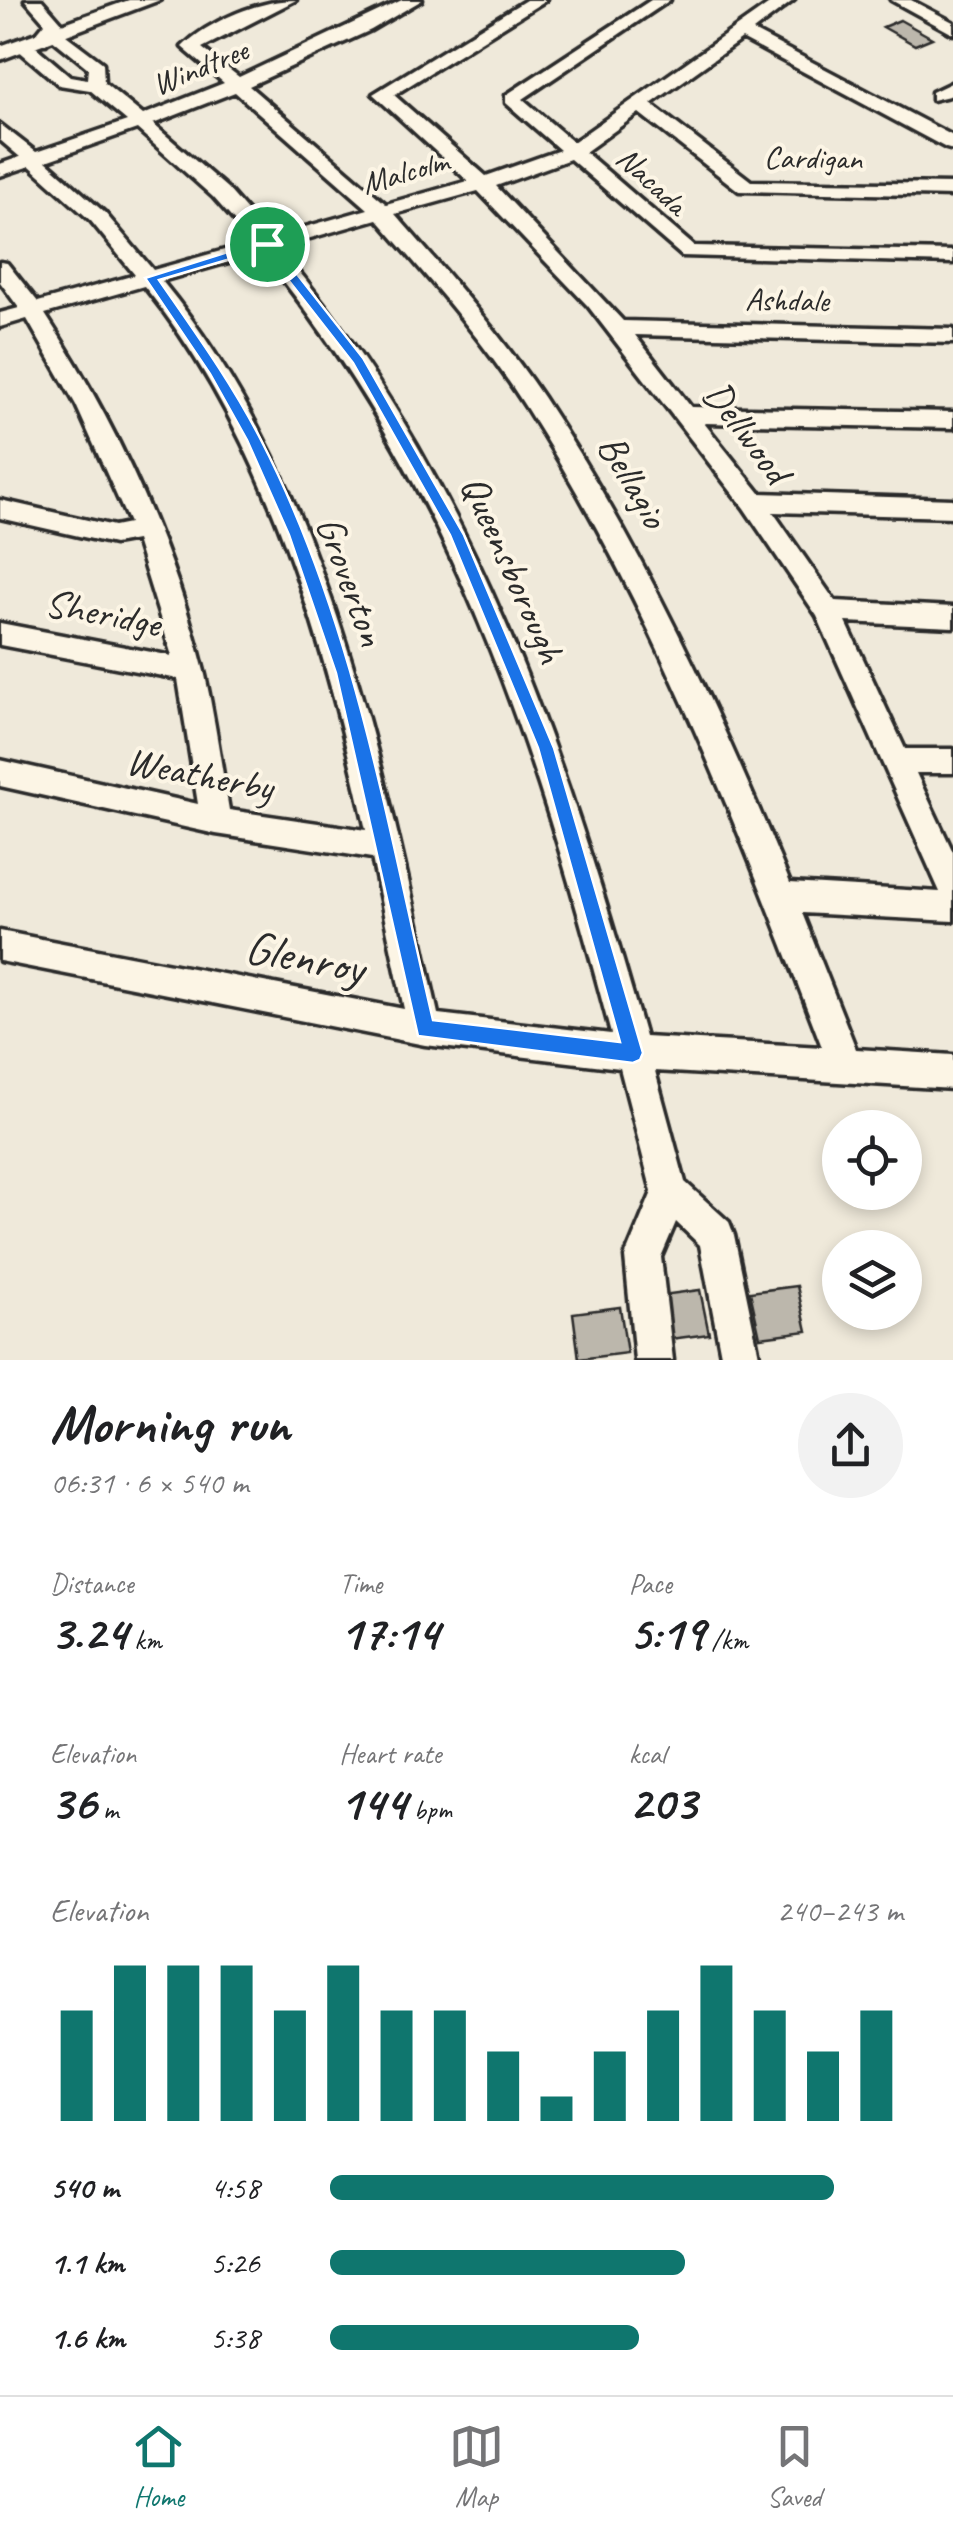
<!DOCTYPE html>
<html lang="en">
<head>
<meta charset="utf-8">
<style>
  body { margin:0; font-family:Caveat,sans-serif; background:#f2f2f2; color:#202124; height:100vh; display:flex; flex-direction:column; font-size:38px; white-space:nowrap }
  * { box-sizing:border-box; margin:0 }
  p { font-size:32px; color:#757577 }
  .icon { flex:none; width:55px; height:55px; fill:none; stroke:currentColor; stroke-width:2; stroke-linecap:round; stroke-linejoin:round }
  .map { position:relative; height:1360px; overflow:hidden }
  .drawer { display:flex; flex-direction:column; background:#fff; flex:1 }
  .drawer>* { flex:none }
  .tools { position:absolute; left:822px; top:1110px; display:grid; gap:20px }
  .tools a { display:grid; place-items:center; width:100px; height:100px; border-radius:50%; background:#fff; box-shadow:0 5px 15px #0003; font-size:50px }
  .pin { position:absolute; display:grid; place-items:center; width:85px; height:85px; color:#fff; margin:-42px; border:5px solid #fff; border-radius:50%; box-shadow:0 2px 10px #0007 }
  .round { display:grid; place-items:center; flex:none; width:105px; height:105px; border-radius:52px; background:#f2f2f2 }
  .summary { display:flex; align-items:center; justify-content:space-between; height:170px; padding:0 50px }
  h1 { font-size:55px; font-weight:700; line-height:75px }
  .metrics { display:grid; grid-template-columns:repeat(3,1fr); gap:15px; height:170px; padding:10px 50px }
  .metrics div { display:grid; align-content:center }
  .metrics b { font-size:50px; font-weight:700 }
  .metrics small { font-size:28px; font-weight:400 }
  .metrics p { font-size:28px }
  .chart { height:280px; padding:20px 50px }
  .chart p { display:flex; justify-content:space-between }
  .chart svg { width:100%; height:180px; margin-top:10px; stroke:#0f766e; stroke-width:6 }
  ul { padding:0 50px; list-style:none; font-size:32px }
  li { display:grid; grid-template-columns:160px 120px 1fr; align-items:center; height:75px }
  li i { height:25px; border-radius:12px; background:#0f766e }
  .menu { display:flex; justify-content:space-around; align-items:center; height:140px; border-top:2px solid #e0e0e0; background:#fff; font-size:28px; color:#757577 }
  .menu a { display:grid; justify-items:center; gap:5px }
  .menu .current { color:#0f766e }
  .map>svg:first-child { display:block }
  .building { fill:#bcb7ac; stroke:#2b2b2b; stroke-width:2.5 }
  .lines { fill:none; stroke-linecap:round; stroke-linejoin:round }
  .minor-casing { stroke:#2b2b2b; stroke-width:7 }
  .tertiary-casing { stroke:#2b2b2b; stroke-width:7 }
  .minor { fill:#fcf5e5; fill-rule:evenodd }
  .tertiary { fill:#fcf5e5; fill-rule:evenodd }
  .route { fill:#1a73e8; stroke:#fff; stroke-width:2.5; fill-rule:evenodd }
  .labels { text-anchor:middle; dominant-baseline:central; stroke-width:8; stroke-linejoin:round; paint-order:stroke }
  .far-street-label { font-size:32px; fill:#2b2b2b; stroke:#fcf5e5 }
  .street-label { font-size:40px; fill:#2b2b2b; stroke:#fcf5e5 }
  .near-street-label { font-size:48px; fill:#2b2b2b; stroke:#fcf5e5 }
</style>
</head>
<body>
<div class="map">
<svg width="953" height="1360" viewBox="0 0 953 1360">
  <rect width="100%" height="100%" fill="#efe9da"/>
  <filter id="ink" filterUnits="userSpaceOnUse"><feTurbulence type="fractalNoise" baseFrequency=".01" numOctaves="2"/><feDisplacementMap in="SourceGraphic" scale="20" xChannelSelector="R" yChannelSelector="G"/><feConvolveMatrix kernelMatrix="1 2 1 2 8 2 1 2 1" color-interpolation-filters="sRGB"/></filter>
  <g filter="url(#ink)">
    <path class="building" d="M900 20 932 38 915 45 883 27Z
      M797 1286 807 1331 760 1337 750 1292Z
      M700 1290 709 1334 670 1339 662 1295Z
      M620 1307 627 1353 579 1359 573 1313Z"/>
    <g class="lines">
      <defs>
        <path id="minor" d="M25 0H42L62 23 58 29 103 63 104 83 143 115 224 83 182 47C209 21 259 0 296 0L202 48 239 77 402 0H422L371 30 249 86 386 204 468 181 373 94 526 0H546L394 95 486 176 560 150 506 103V95L651 0H670L523 99 573 142 775 0H794L753 31 953 136V150L946 148 742 39 651 104 751 181 953 184V196L739 191 639 113 585 152 694 246 953 251V263L682 256 570 159 496 186 623 321 953 329V343L635 335 691 407 953 412V428L704 423 760 493 953 499V517L773 512 835 601 953 607V627L846 622 905 749H953V773H916L953 852V921L802 913 856 1049 953 1055V1089L655 1071 685 1182 729 1222 734 1235 760 1360H722L700 1245 676 1222 661 1257 673 1360H635L625 1257 652 1192 620 1068 425 1045 0 961V931L404 1009 372 858 216 834 0 786V760L198 804 178 679 0 645V623L172 656 136 540 114 544 0 518V500L114 526 129 523 76 405 27 319 0 327V313L19 308 0 282V262L7 263 38 302 135 275 91 221 30 166 0 176V164L20 157 0 140V124L36 152 127 121 90 90 59 85 17 49V41H29L70 76 87 79 88 68 51 38 46 44H34L31 40 45 23ZM235 92 368 209 270 237 227 188 153 124ZM137 129 213 197 253 242 153 270 105 213 46 161ZM478 191 588 306 744 508 817 616 940 892 790 883C721 715 644 549 543 397 499 332 447 273 395 214ZM377 219C430 280 484 341 527 409 654 609 738 828 822 1047L645 1037C564 751 474 479 279 247ZM261 253C453 486 535 747 611 1034L438 1014C383 768 328 481 162 281ZM144 286C267 439 324 641 366 830L229 810C221 765 215 719 205 675 173 547 117 424 45 314Z
          M891 0H911L953 22V34Z
          M953 82V95L932 100V92Z"/>
        <path id="tertiary" d="M129 0H160L0 60V46Z"/>
      </defs>
      <use href="#minor" class="minor-casing"/>
      <use href="#tertiary" class="tertiary-casing"/>
      <use href="#minor" class="minor"/>
      <use href="#tertiary" class="tertiary"/>
    </g>
  </g>
  <path class="route" d="M263 241H271L363 358 464 535 554 748 643 1053 640 1060 633 1063 418 1036 336 673 289 535 247 440 210 374 145 278ZM264 249 353 363 450 535 538 748 620 1042 433 1020C387 824 354 620 261 440 232 383 195 332 159 280Z"/>
  <g class="labels">
    <g class="far-street-label">
      <text transform="translate(200 67) rotate(-22)">Windtree</text>
      <text transform="translate(813 158) rotate(1)">Cardigan</text>
      <text transform="translate(405 172) rotate(-16)">Malcolm</text>
      <text transform="translate(652 181) rotate(43)">Nacada</text>
      <text transform="translate(787 300) rotate(1)">Ashdale</text>
    </g>
    <g class="street-label">
      <text transform="translate(747 432) rotate(53)">Dellwood</text>
      <text transform="translate(633 481) rotate(60)">Bellagio</text>
      <text transform="translate(513 569) rotate(66)">Queensborough</text>
      <text transform="translate(351 581) rotate(70)">Groverton</text>
      <text transform="translate(103 613) rotate(11)">Sheridge</text>
      <text transform="translate(200 774) rotate(11)">Weatherby</text>
    </g>
    <g class="near-street-label">
      <text transform="translate(305 957) rotate(11)">Glenroy</text>
    </g>
  </g>
</svg>
<div class="tools">
<a><svg class="icon" aria-label="locate" viewBox="0 0 24 24"><circle cx="12" cy="12" r="6"/><path d="M12 2v4M12 18v4M2 12h4M18 12h4"/></svg></a>
<a><svg class="icon" aria-label="layers" viewBox="0 0 24 24"><path d="M12 4l9 5-9 5-9-5zM3 14l9 5 9-5"/></svg></a>
</div>
<div class="pin" style="left:267px;top:244px;background:#1e9e55"><svg class="icon" aria-label="arrive" viewBox="0 0 24 24"><path d="M6 21V4h12l-3 4 3 4H6"/></svg></div>
</div>
<section class="drawer">
<div class="summary"><div><h1>Morning run</h1><p>06:31 · 6 × 540 m</p></div><a class="round"><svg class="icon" aria-label="share" viewBox="0 0 24 24"><path d="M12 15V3M7 8l5-5 5 5M5 13v7h14v-7"/></svg></a></div>
<div class="metrics">
<div><p>Distance</p><b>3.24<small> km</small></b></div>
<div><p>Time</p><b>17:14</b></div>
<div><p>Pace</p><b>5:19<small> /km</small></b></div>
</div>
<div class="metrics">
<div><p>Elevation</p><b>36<small> m</small></b></div>
<div><p>Heart rate</p><b>144<small> bpm</small></b></div>
<div><p>kcal</p><b>203</b></div>
</div>
<div class="chart"><p><span>Elevation</span>240–243 m</p>
<svg viewBox="0 0 160 44" preserveAspectRatio="none"><path d="M5 44V17M15 44V6M25 44V6M35 44V6M45 44V17M55 44V6M65 44V17M75 44V17M85 44V27M95 44V38M105 44V27M115 44V17M125 44V6M135 44V17M145 44V27M155 44V17"/></svg>
</div>
<ul>
<li><b>540 m</b>4:58<i style="width:88%"></i></li>
<li><b>1.1 km</b>5:26<i style="width:62%"></i></li>
<li><b>1.6 km</b>5:38<i style="width:54%"></i></li>
</ul>
</section>
<nav class="menu">
<a class="current"><svg class="icon" aria-label="home" viewBox="0 0 24 24"><path d="M3 11l9-7 9 7M6 9v11h12V9"/></svg>Home</a>
<a><svg class="icon" aria-label="map" viewBox="0 0 24 24"><path d="M3 6l6-2 6 2 6-2v14l-6 2-6-2-6 2zM9 4v14M15 6v14"/></svg>Map</a>
<a><svg class="icon" aria-label="saved" viewBox="0 0 24 24"><path d="M7 4h10v16l-5-4-5 4z"/></svg>Saved</a>
</nav>
</body>
</html>
